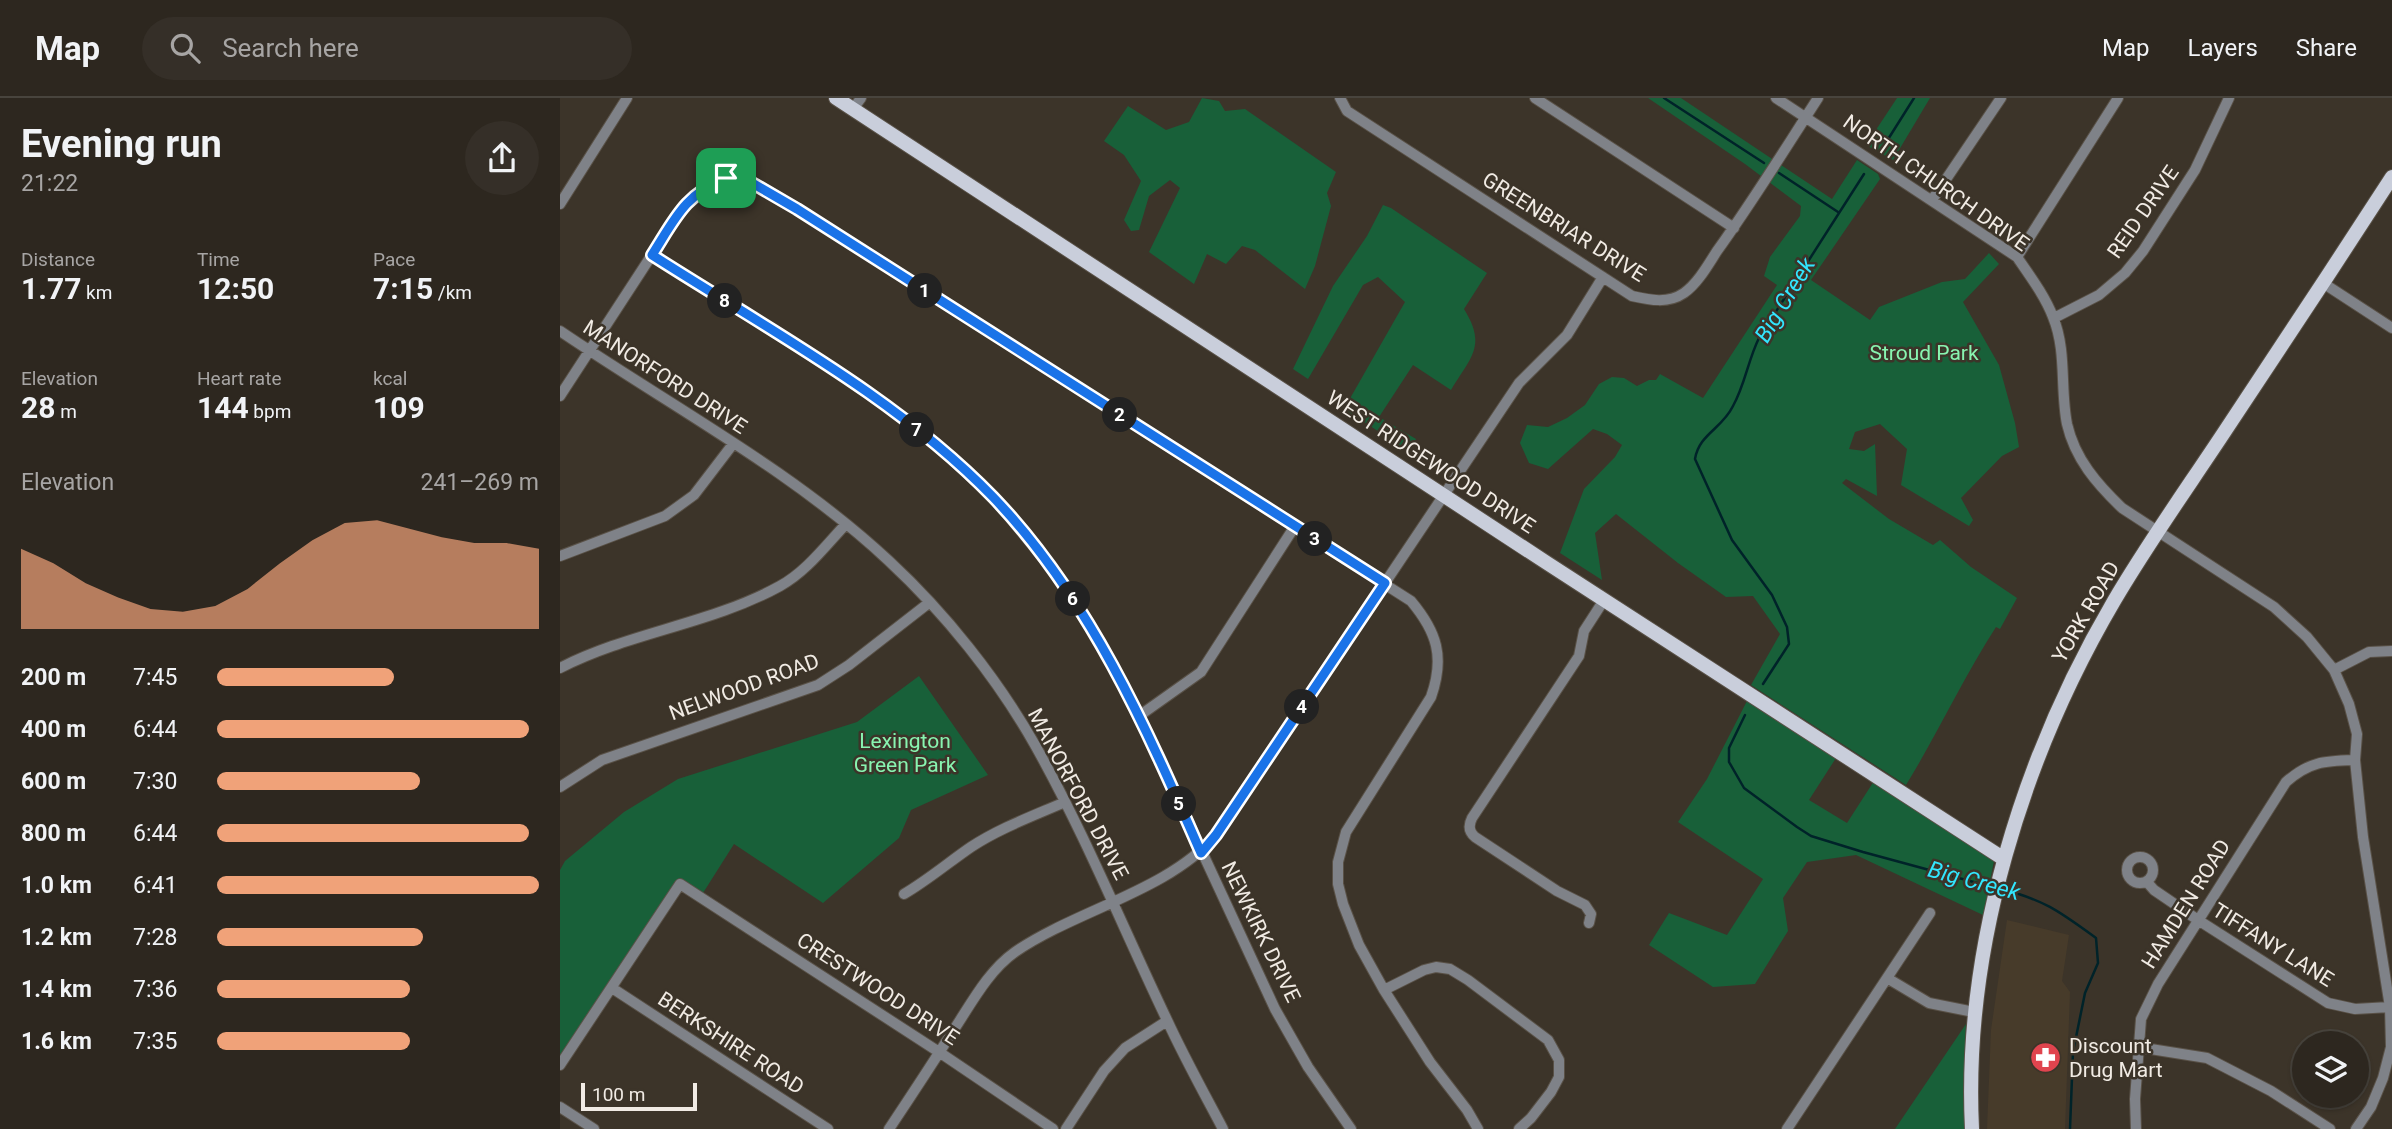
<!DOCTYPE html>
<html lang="en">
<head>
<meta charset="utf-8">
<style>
  body { margin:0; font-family:Roboto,sans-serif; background:#352f28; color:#f1f3f6; height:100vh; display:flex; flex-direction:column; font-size:26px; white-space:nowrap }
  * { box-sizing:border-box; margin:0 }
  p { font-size:23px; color:#a7a5a4 }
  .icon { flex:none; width:38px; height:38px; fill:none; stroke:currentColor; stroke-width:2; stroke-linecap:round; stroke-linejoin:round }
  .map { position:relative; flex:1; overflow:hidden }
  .details { display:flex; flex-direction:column; background:#2d271f; width:560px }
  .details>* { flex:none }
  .fabs { position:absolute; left:1732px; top:933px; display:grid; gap:14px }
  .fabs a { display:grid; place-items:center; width:77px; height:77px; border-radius:50%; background:#2d271f; box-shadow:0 2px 5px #0004,0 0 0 2px #48443d; font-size:35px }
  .scale { position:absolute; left:21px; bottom:18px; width:116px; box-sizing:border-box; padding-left:7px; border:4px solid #f1ebe4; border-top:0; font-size:19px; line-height:24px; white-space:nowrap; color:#f1ebe4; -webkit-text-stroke:5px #3c3429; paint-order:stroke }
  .pin { position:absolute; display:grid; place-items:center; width:60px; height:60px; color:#fff; margin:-30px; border-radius:14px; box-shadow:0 4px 10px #0006 }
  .km { position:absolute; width:35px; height:35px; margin:-18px; border-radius:50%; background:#222; color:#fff; font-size:19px; line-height:35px; text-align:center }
  .round { display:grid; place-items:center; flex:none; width:74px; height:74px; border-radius:37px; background:#352f28 }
  .headline { display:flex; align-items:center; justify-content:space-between; height:119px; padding:0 21px }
  h1 { font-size:38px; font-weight:700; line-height:52px }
  .stats { display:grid; grid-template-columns:repeat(3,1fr); gap:10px; height:119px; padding:7px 21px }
  .stats div { display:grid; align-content:center }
  .stats b { font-size:30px; font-weight:700 }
  .stats small { font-size:19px; font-weight:400 }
  .stats p { font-size:19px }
  .chart { height:196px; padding:14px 21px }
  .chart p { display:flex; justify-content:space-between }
  .chart svg { width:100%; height:126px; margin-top:7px; fill:#f0a279; opacity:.7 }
  ul { padding:0 21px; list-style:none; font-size:23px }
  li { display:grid; grid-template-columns:112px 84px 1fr; align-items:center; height:52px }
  li i { height:18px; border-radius:9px; background:#f0a279 }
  header { display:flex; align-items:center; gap:42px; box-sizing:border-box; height:98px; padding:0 35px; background:#2d271f; border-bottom:2px solid #48443d }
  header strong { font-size:33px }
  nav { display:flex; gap:38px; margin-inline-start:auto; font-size:24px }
  .search { width:490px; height:63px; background:#352f28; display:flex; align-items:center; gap:18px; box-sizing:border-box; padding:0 24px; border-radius:38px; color:#a7a5a4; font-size:26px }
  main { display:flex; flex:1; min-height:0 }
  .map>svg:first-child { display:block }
  .built { fill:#473b2a }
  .green { fill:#186039 }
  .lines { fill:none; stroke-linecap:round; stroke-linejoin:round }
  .stream { stroke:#002329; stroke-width:2.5 }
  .minor-casing { stroke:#595147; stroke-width:12 }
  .major-casing { stroke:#595147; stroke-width:16 }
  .minor { stroke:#7f8288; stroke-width:10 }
  .major { stroke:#c9cedb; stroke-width:14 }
  .route-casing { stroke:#fff; stroke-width:14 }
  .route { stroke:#1a73e8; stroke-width:9 }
  .labels { text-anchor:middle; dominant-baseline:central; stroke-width:5; stroke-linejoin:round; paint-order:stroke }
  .street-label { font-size:21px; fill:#f1ebe4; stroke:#3c3429 }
  .park-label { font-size:21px; fill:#88f4b0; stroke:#3c3429 }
  .poi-label { font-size:21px; fill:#f1ebe4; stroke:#3c3429; text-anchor:start }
  .water-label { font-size:23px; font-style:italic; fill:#32e6fe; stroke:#3c3429 }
</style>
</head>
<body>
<header>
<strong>Map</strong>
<div class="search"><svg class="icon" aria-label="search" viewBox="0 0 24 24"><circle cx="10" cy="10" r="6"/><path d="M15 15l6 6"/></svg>Search here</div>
<nav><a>Map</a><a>Layers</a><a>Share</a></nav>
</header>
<main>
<section class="details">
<div class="headline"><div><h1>Evening run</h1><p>21:22</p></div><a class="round"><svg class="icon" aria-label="share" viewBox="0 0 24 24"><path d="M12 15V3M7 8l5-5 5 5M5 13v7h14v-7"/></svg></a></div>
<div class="stats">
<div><p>Distance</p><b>1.77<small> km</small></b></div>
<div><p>Time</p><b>12:50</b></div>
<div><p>Pace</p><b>7:15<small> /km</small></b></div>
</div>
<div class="stats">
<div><p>Elevation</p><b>28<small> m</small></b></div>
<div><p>Heart rate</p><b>144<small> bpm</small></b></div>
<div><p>kcal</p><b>109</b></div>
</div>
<div class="chart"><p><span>Elevation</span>241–269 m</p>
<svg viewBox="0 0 160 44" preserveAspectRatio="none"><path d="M0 44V16L10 21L20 28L30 33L40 37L50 38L60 36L70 30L80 21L90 13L100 7L110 6L120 9L130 12L140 14L150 14L160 16V44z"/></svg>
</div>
<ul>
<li><b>200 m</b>7:45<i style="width:55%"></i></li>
<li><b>400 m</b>6:44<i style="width:97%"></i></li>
<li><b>600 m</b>7:30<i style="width:63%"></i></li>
<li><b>800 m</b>6:44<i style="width:97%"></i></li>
<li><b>1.0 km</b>6:41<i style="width:100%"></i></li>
<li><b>1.2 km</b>7:28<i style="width:64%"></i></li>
<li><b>1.4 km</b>7:36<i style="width:60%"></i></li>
<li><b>1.6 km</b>7:35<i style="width:60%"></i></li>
</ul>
</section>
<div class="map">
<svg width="1832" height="1031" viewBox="0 0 1832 1031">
  <rect width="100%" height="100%" fill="#3c3429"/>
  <path class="built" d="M1447 822 1509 837 1502 883 1510 894 1505 1031H1427L1431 932Z"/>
  <path class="green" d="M642 0 659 3 665 13 685 11 776 74 767 95 771 108 755 168 745 191 695 152 682 148 666 166 647 156 634 186 589 154 620 90 610 82 589 98 579 132 571 133 564 122 581 83 564 57 544 43 568 8 606 32 629 24Z
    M1088 0H1121L1272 101 1297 62 1318 76 1320 81 1251 182 1310 222 1319 209 1382 184 1405 181 1429 155 1439 166 1403 204 1439 267 1455 325 1459 349 1442 358 1401 400 1413 422 1409 428 1341 387 1347 351 1320 326 1295 334 1289 351 1304 353 1315 346 1317 398 1286 381 1282 385 1329 421 1373 447 1380 442 1411 469 1457 500 1440 531 1436 529C1403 580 1378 635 1346 687L1191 587 1220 536 1193 498 1166 499 1118 465 1056 416 1035 435 1042 482 1000 455 1024 391 1055 359 1062 347 1047 336 1033 331 988 371 969 365 960 345 967 327 988 329 1007 320 1025 307 1039 286 1052 279 1064 280 1077 288 1089 282H1096L1100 276 1143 300 1217 187 1204 178 1210 159 1240 118 1241 108 1185 66Z
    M1337 0H1370L1333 62 1306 47Z
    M823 107 831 110 927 175 904 211C927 248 911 259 891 292L853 267 819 319 856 341 850 354 784 311 845 204 818 179 803 187 748 281 733 271 773 188 807 138Z
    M359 578 428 677 351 712 339 740 263 805 174 746 143 795 127 785 0 962V772L5 763 64 714 118 681 297 624Z
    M1188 601 1276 660 1249 702 1287 725 1314 683 1434 763 1423 817 1296 757 1247 764 1223 800 1228 833 1195 886 1153 889 1089 847 1109 815 1167 837 1203 781 1118 724 1147 681Z
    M1406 926 1404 976 1406 1031H1335Z"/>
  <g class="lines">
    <path class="stream" d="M1104 0 1204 65
      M1320 54 1354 0
      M1219 75 1278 114
      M1203 586 1229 546 1227 529 1212 497 1172 442 1135 361C1139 336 1162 331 1173 308 1185 287 1188 262 1199 240L1304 76
      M1185 617 1169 650V664L1184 690 1237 729 1251 738 1303 754 1432 789
      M1441 791C1485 802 1500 814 1536 840L1538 865 1525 895 1513 954 1510 1031"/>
    <defs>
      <path id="minor" d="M780 0 787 13 1072 198C1090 202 1108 206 1124 195 1138 185 1148 167 1157 153 1193 103 1225 51 1258 0
        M975 0 1174 130
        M1216 0 1457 159C1470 178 1485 198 1493 219 1507 253 1500 291 1507 326 1515 361 1537 386 1562 410L1714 509 1747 539 1774 572 1789 606 1797 636 1795 662 1803 739 1830 909 1831 949 1823 980 1811 1009 1796 1031
        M293 11 301 0
        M1372 102 1441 0
        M0 106 67 0
        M92 157 282 277 339 317 392 361 434 400 499 479 538 541 579 618 715 911 748 969 791 1031
        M1457 159 1558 0
        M1763 185 1832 230
        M1494 220 1539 197 1565 175 1583 153 1635 72 1669 0
        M0 233C109 307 233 373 329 463 385 515 437 580 475 647 525 736 563 830 607 922 624 959 644 995 663 1031
        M0 298 125 106C175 63 188 82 237 111L851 503C877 534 885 559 871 599L786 734 778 764V786L783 806 799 847 824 892 870 964 907 1012 918 1031
        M0 458 105 418 134 397 173 346
        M0 570C70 534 151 526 220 488 246 474 266 447 286 426
        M1774 572 1809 554 1832 553
        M579 618 641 574 735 428
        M0 689 42 662 258 587 289 567 370 504
        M1567 772a13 13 0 1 1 26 0a13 13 0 1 1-26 0Z
        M1587 784 1594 792 1638 822 1768 905 1795 911 1830 909
        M344 796C368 782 389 764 411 749 440 730 473 718 505 704
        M1029 825 1031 816 1025 807 997 793 915 739C909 734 908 728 912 720L1019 558 1024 533 1044 502
        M1327 880 1369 905 1414 914
        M52 890 268 1031
        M824 892 864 872 876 869 890 871 908 882 988 942 999 962V979L991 994 971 1020 959 1031
        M1578 949 1647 960 1711 993 1770 1031
        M0 967 120 786 379 954 493 1031
        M0 1009 34 1031
        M329 1031C351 998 372 966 393 933 411 906 428 873 455 854 516 812 608 793 656 737L959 285 1007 237 1043 179
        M506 1031 544 973 565 950 607 923
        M1227 1031 1370 815
        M1576 1031 1575 1001 1581 921 1598 886 1726 684C1750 663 1765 663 1795 662"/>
      <path id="major" d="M276 0 987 465 1444 761
        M1412 1031C1403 850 1463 658 1554 503 1588 445 1628 389 1665 333 1721 249 1777 164 1832 79"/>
    </defs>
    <use href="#minor" class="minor-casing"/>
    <use href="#major" class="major-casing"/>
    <use href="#minor" class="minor"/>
    <use href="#major" class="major"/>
  </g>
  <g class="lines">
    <defs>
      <path id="route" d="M166 80 187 82 237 111 825 485 656 737 641 755C586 629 529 499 433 399 336 299 209 232 92 157 115 121 124 97 166 80Z"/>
    </defs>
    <use href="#route" class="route-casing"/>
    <use href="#route" class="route"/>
  </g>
  <defs>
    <symbol id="pharmacy-disc" viewBox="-11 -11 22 22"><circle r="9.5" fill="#e0444e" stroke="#3c3429"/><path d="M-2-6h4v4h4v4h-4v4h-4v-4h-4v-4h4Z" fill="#fff"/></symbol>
  </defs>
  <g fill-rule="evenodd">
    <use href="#pharmacy-disc" x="1468" y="942" width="35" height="35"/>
  </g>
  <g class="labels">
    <g class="street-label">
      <text transform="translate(1376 85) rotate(35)">NORTH CHURCH DRIVE</text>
      <text transform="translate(1583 114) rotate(-55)">REID DRIVE</text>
      <text transform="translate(1004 129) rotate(32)">GREENBRIAR DRIVE</text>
      <text transform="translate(105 279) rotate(33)">MANORFORD DRIVE</text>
      <text transform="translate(871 364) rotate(33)">WEST RIDGEWOOD DRIVE</text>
      <text transform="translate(1526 514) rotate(-60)">YORK ROAD</text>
      <text transform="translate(184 589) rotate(-20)">NELWOOD ROAD</text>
      <text transform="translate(518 696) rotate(62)">MANORFORD DRIVE</text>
      <text transform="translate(1626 806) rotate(-58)">HAMDEN ROAD</text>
      <text transform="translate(701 834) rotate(64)">NEWKIRK DRIVE</text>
      <text transform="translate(1713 847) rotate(32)">TIFFANY LANE</text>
      <text transform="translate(318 891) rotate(33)">CRESTWOOD DRIVE</text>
      <text transform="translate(171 945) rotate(33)">BERKSHIRE ROAD</text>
    </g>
    <g class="park-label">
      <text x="1364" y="255">Stroud Park</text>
      <text x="345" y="643">Lexington<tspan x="345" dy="24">Green Park</tspan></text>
    </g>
    <g class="poi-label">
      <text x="1509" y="948">Discount<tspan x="1509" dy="24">Drug Mart</tspan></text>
    </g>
    <g class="water-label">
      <text transform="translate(1225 202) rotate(-59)">Big Creek</text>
      <text transform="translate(1414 783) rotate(15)">Big Creek</text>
    </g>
  </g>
</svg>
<div class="fabs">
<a><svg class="icon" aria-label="layers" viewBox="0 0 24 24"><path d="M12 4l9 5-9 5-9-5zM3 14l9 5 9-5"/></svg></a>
</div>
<div class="scale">100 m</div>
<div class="pin" style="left:166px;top:80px;background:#1e9e55"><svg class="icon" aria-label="arrive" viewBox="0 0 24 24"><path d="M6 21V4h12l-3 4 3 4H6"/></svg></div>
<b class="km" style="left:365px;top:193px">1</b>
<b class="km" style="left:560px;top:317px">2</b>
<b class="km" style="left:755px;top:441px">3</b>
<b class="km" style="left:742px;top:609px">4</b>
<b class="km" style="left:619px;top:706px">5</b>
<b class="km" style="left:513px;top:501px">6</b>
<b class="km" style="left:357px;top:332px">7</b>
<b class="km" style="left:165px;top:203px">8</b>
</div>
</main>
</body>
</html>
